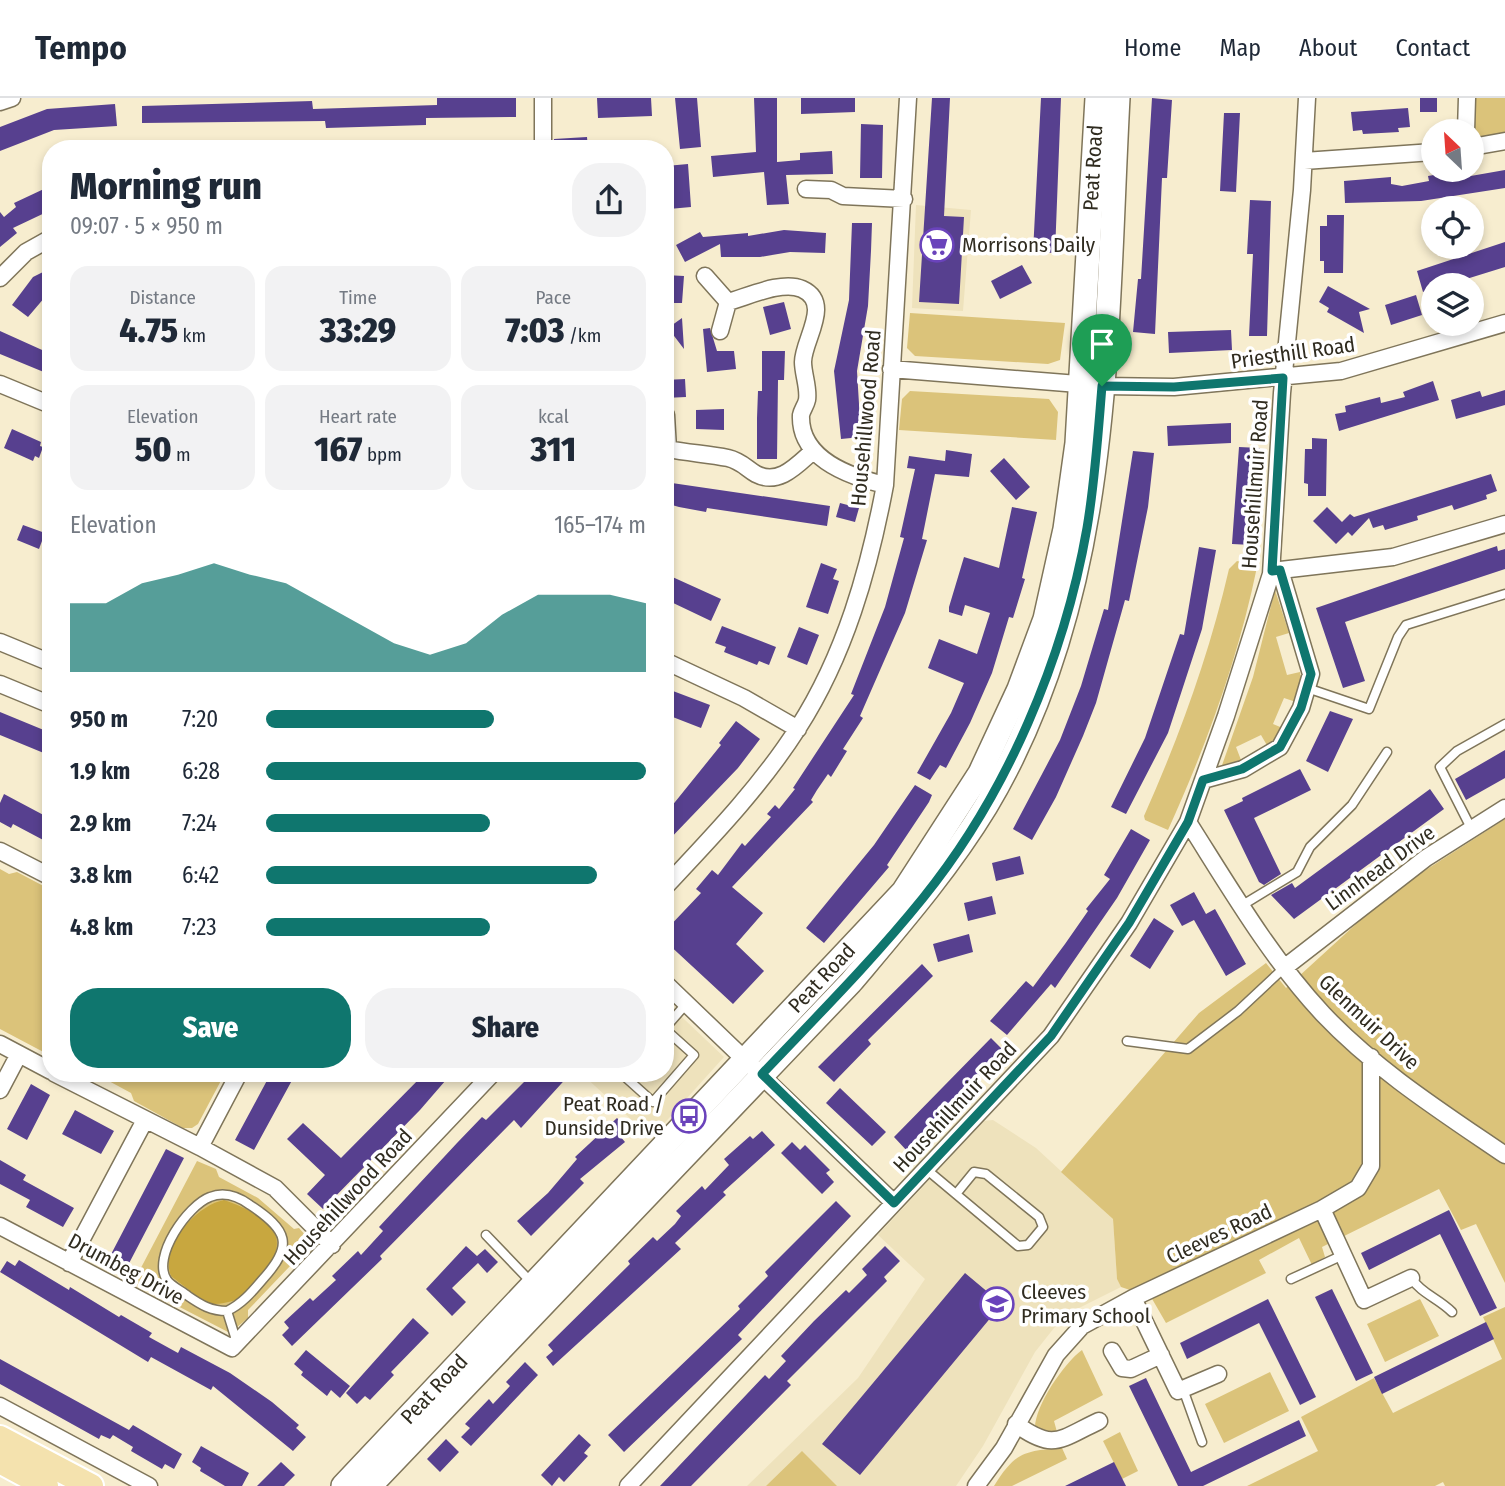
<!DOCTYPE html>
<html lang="en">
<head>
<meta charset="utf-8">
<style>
  body { margin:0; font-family:"Fira Sans Condensed",sans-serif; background:#f2f2f3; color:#1f2937; height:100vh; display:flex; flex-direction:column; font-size:26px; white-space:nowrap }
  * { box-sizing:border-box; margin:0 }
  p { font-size:23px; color:#747a83 }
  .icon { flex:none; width:38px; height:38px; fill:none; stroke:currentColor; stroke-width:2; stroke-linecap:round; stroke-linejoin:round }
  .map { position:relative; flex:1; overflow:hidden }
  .panel { position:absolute; left:42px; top:42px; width:632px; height:942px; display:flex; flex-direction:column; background:#fff; border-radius:28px; box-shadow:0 4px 10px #0003 }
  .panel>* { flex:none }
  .needle { width:46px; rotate:335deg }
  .fabs { position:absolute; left:1421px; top:21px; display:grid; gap:14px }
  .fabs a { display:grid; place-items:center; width:63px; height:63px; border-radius:50%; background:#fff; box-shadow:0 4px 10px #0003; font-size:35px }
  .pin { position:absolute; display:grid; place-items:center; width:60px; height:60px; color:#fff; margin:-72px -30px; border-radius:50% 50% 50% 0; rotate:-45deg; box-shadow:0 0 7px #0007 }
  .pin .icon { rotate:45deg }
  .round { display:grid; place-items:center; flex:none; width:74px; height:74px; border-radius:28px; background:#f2f2f3 }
  .overview { display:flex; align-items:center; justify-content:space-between; height:119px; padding:0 28px }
  h1 { font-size:38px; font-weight:800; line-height:52px }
  .stats { display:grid; grid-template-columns:repeat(3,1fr); gap:10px; height:119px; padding:7px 28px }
  .stats div { display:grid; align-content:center; border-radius:18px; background:#f2f2f3; text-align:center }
  .stats b { font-size:35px; font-weight:800 }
  .stats small { font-size:19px; font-weight:400 }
  .stats p { font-size:19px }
  .chart { height:196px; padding:14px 28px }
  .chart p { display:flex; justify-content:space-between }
  .chart svg { width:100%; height:126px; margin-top:7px; fill:#0f766e; opacity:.7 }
  .cta { display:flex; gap:14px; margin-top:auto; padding:14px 28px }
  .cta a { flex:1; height:80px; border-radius:28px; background:#0f766e; color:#fff; font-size:28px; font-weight:800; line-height:80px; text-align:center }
  .cta a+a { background:#f2f2f3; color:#1f2937 }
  ul { padding:0 28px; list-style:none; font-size:23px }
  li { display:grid; grid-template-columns:112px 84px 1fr; align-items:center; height:52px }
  li i { height:18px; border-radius:9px; background:#0f766e }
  header { display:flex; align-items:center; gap:42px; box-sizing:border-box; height:98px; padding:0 35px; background:#fff; border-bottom:2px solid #e0e1e3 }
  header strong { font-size:33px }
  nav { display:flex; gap:38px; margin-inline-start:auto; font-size:24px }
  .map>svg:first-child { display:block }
  .built { fill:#eee2bc }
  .green { fill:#dbc37a }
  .water { fill:#c8a73f }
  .building { fill:#57408f }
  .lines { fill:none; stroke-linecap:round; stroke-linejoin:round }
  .lane-casing { stroke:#7f755a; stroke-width:11 }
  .street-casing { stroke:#7f755a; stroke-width:19 }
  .secondary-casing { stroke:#7f755a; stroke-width:26 }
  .primary-casing { stroke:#fff; stroke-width:28 }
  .lane { stroke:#fff; stroke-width:8 }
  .street { stroke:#fff; stroke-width:16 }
  .secondary { stroke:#fff; stroke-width:23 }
  .primary { stroke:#f4e2ae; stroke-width:24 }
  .route-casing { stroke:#fff; stroke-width:14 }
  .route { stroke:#0f766e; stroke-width:9 }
  .labels { text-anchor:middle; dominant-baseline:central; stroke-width:7; stroke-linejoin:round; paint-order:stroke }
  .street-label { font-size:21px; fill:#302c20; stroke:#fff }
  .poi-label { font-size:21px; fill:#302c20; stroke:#fff; text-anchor:start }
</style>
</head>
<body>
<header>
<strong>Tempo</strong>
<nav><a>Home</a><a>Map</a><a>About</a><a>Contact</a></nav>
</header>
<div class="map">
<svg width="1505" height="1388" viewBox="0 0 1505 1388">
  <rect width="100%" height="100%" fill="#f7edcf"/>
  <path class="built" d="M916 107 971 112 963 213 912 210Z
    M665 903 724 959 651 1040 581 975H665Z
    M993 1022 1036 1050 1113 1121 1117 1181 1121 1189 1079 1210 1054 1230 1035 1254 983 1348 956 1388H747L858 1280 925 1181 878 1137 984 1023Z"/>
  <path class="green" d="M1471 0H1505V38C1467 43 1470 34 1471 0Z
    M910 215 1065 225 1060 262 1048 266 915 258 907 250Z
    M910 293 1049 301 1058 314 1056 342 899 332 902 301Z
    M1237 463 1257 469C1238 561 1207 646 1168 732L1145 722 1144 718C1180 637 1209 557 1229 471Z
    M1275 492 1289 535 1276 539 1287 577 1300 574 1302 587 1296 604 1284 600 1273 626 1285 631 1278 643 1268 649 1261 637 1236 649 1241 662 1220 673 1253 579Z
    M1505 721V1185L1476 1126 1461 1132 1439 1091 1322 1149 1325 1159 1312 1167 1299 1140 1259 1162 1266 1175 1166 1225 1151 1199 1121 1189 1117 1181 1113 1121 1061 1074 1199 915 1266 865 1286 890 1390 795Z
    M0 771 9 776 17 774 51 792V958L0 931Z
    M94 975H225L198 1026 192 1030H183L134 1003 131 995Z
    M197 1063 216 1071 219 1079 258 1100 294 1131 299 1130 314 1147 298 1167H291L248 1212V1220L230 1235 133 1185Z
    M1420 1201 1439 1238 1385 1264 1367 1226Z
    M1505 1209V1388H1445L1443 1384 1435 1388H1247L1318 1353 1301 1319 1374 1280 1393 1315 1502 1261 1483 1219Z
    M1082 1252 1103 1297 1054 1323 1057 1334 1051 1337 1035 1331C1034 1309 1064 1265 1082 1252Z
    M1270 1274 1289 1313 1224 1345 1205 1306Z
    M1120 1334 1138 1373 1122 1381 1103 1343Z
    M1062 1350 1067 1361 1012 1388H994C1015 1354 1024 1353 1062 1350Z
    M802 1353 837 1388H766Z"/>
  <path class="water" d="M224 1102C242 1108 270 1120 276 1139 282 1158 257 1187 243 1198 236 1204 216 1207 207 1206L171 1178C159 1148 197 1107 224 1102Z"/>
  <path class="building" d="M437 0H516V19L426 20V27L326 30 325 23 142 25V8L312 3 313 11 437 7Z
    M597 0H651L652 18 598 20Z
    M675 0H697L701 49 680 51Z
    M754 0H777V64L800 62V55L832 53 833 76 786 77 789 106 767 107 764 74 713 79 711 58 756 54Z
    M801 0H855V14L801 16Z
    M932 0H950L944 118 964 119 959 206 919 204Z
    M1041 0H1061L1055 155 1033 154Z
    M1152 0 1172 2 1167 80H1162L1155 236 1133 234 1138 181H1141Z
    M1420 0H1437V14H1420Z
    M115 6 117 28 54 32 0 53V29L47 11Z
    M1408 10 1410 29 1398 30 1399 34 1363 36 1362 32 1353 33 1351 14Z
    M1224 15H1240L1236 94 1220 93Z
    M861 26 883 27 882 80H860Z
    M587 39 588 51H554V41Z
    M688 66 691 109 669 111 666 68Z
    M1463 72 1465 79 1505 72V90L1421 103 1345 105 1344 83 1391 79V86L1402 88 1429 83 1428 78Z
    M46 90 51 99V112L13 130 17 135 0 149V114L4 119 16 109 14 105Z
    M1250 102 1271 103 1267 238H1249L1253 156H1247Z
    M1327 117H1344L1343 175H1324V163H1320V128H1327Z
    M852 125H872L871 153 868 208 857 273 861 339 841 341 834 273 849 202Z
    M784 132 826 135 825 155 790 154 760 159H721L720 146 685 164 676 147 700 134 703 139 748 135V138Z
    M1505 144V169L1447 187H1433V191L1423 194 1417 173Z
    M1022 167 1032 185 1000 201 991 183Z
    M51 170V192L28 219 12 207 33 179Z
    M665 177 684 178 682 205H665Z
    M1328 188 1370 211 1359 214 1364 235 1327 214 1329 210 1319 204Z
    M1416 197 1422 217 1391 227 1385 207Z
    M784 204 791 231 770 237 763 209Z
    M682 220 684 251 668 230Z
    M710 230 717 253H734L736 271 707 274 703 231Z
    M1231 232 1232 252 1169 255 1168 234Z
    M0 233 51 256V277L0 256Z
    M762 253H785L784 282H778L777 361H757V320L758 293H762Z
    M685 281 686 299 665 300V282Z
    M1433 283 1439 302 1339 333 1335 316 1346 314 1345 308 1380 299 1381 305 1405 299 1403 294Z
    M1505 292V307L1456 321 1451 302 1480 293 1482 299Z
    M724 311V332L696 331V312Z
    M1231 325V345L1168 348 1167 328Z
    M12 331 41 344 40 348 43 349 39 360 35 358 33 363 4 350Z
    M1312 340 1327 341 1326 398H1308V386L1304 385 1305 351H1312Z
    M1239 349 1260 350 1252 447 1232 446Z
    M946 352 972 356 969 379 935 376 922 441 927 442 905 515 860 618 863 620 843 651 847 653 831 679 828 676 817 692 811 702 813 704 732 789 763 815 736 846 764 873 733 906 665 843V833L701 795 696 791 712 772 718 777 742 745 745 748 771 719 767 716 775 707 779 711 795 691 793 690 854 597 851 596 885 509 904 440 900 439 915 371 907 370 909 358 945 363Z
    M1133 353 1154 355 1148 409 1129 503 1125 502 1096 605 1083 638 1056 699 1032 742 1013 731 1060 642 1081 588 1104 511 1108 512Z
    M1004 360 1030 389 1016 402 990 373Z
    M1491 376 1497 393 1486 397 1487 401 1454 412 1452 407 1417 418 1418 422 1385 432 1383 427 1373 430 1369 420 1352 438 1348 434 1336 446 1313 423 1327 409 1342 424 1350 416 1354 419Z
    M665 384 830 408 827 428 707 410 706 414 679 409 665 405Z
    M840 405 859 410 855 424 836 419Z
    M1012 409 1037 414 1022 480 1025 481 1013 520 1009 519 992 575 970 625 946 670 940 667 930 682 917 675 951 615 964 585 928 570 939 541 977 556 990 515 965 507 962 518 949 514V509L964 459 999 470Z
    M23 427 45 435 39 451 17 442Z
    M1497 448 1498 453 1505 451V471L1345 524 1365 583 1343 590 1316 510Z
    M1199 449 1216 452 1202 531 1168 635 1126 716 1111 709 1145 640 1180 536 1184 537Z
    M821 465 837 471 833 481 839 483 828 516 806 509Z
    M668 477 721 501 711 523 669 503 671 499 665 496Z
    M722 528 776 549 769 567 759 563 757 567 724 554 726 549 715 545Z
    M799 529 819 537 807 567 787 559Z
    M665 590 710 607 701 630 665 616Z
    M1330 613 1353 621 1328 674 1306 663Z
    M0 614 51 635V658L0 637Z
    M736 623 760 641 738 670 665 746V706L671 709 721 647 719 645Z
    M1505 652V680L1466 702 1455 681Z
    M1300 671 1311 692 1254 720 1281 776 1264 787 1259 784 1224 712 1243 703 1242 700Z
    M915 687 932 697 929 704 887 767 889 769 824 845 806 830 874 747Z
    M1430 691 1444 711 1294 821 1271 797 1292 785 1295 790Z
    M4 696 51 721 47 744 13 726 11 730 0 724V705Z
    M1131 731 1150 742 1117 800 1055 890 1051 886 1007 937 990 923 1026 883 1033 889 1065 846 1088 813 1086 811 1110 781 1104 777Z
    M1020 758 1024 776 996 783 992 765Z
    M1194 794 1206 816 1215 811 1246 866 1226 878 1194 822 1182 828 1170 807Z
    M992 798 996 816 968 823 964 805Z
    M1154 820 1174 833 1150 871 1130 858Z
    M969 836 973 854 938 864 933 846Z
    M922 866 933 878 868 942 871 946 834 984 818 969Z
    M991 940 1004 953 908 1054 894 1039Z
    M271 975H296L254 1052 235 1042Z
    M425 975H452L420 1012 323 1111 307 1096 325 1077 287 1041 303 1025 341 1060Z
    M533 975H571L521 1030 514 1022 380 1158 382 1161 292 1248 282 1237 289 1230 284 1224 310 1200 313 1203 336 1182 332 1178 358 1153 361 1157 383 1133 379 1129 457 1045 482 1019 486 1022Z
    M31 986 50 997 27 1042 7 1031Z
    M840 990 886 1034 872 1048 826 1005Z
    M75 1012 114 1033 101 1056 62 1036Z
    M617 1020 628 1031 620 1038 625 1044 580 1081 584 1085 531 1138 517 1123 548 1095 577 1061 575 1059Z
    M762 1033 775 1047 723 1094 726 1097 675 1145 681 1151 553 1268 546 1259 553 1253 548 1247 630 1166 628 1163 653 1139 657 1143 675 1126 681 1118 676 1113 702 1088 705 1092 729 1067 724 1061 750 1038 753 1041Z
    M792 1044 800 1052 805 1047 830 1072 826 1075 834 1084 822 1096 781 1055Z
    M166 1051 184 1060 125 1173 107 1164Z
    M0 1062 26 1077 23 1082 74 1110 63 1129 26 1109 30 1102 0 1086Z
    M836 1103 851 1118 738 1237 742 1241 624 1354 608 1337 740 1211 738 1208 768 1178 765 1174Z
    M1449 1112 1497 1210 1480 1218 1440 1136 1369 1172 1361 1155Z
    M466 1148 477 1158 485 1151 498 1164 487 1175 478 1165 452 1190 466 1204 452 1218 426 1191Z
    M885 1148 900 1163 884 1179 887 1183 787 1283 791 1287 691 1388H660L765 1277 769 1281 786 1263 781 1258 814 1223 846 1192 849 1195 867 1177 862 1171Z
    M19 1162 69 1192 70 1189 119 1219 121 1217 152 1235 149 1239 178 1255 181 1249 230 1275 272 1304 299 1327 296 1330 306 1339 293 1353 213 1288 211 1292 151 1259 148 1264 0 1174 7 1163 15 1168Z
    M965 1175 1002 1206 860 1377 822 1346Z
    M1332 1191 1373 1275 1356 1283 1315 1199Z
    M1268 1201 1316 1299 1300 1307 1259 1225 1187 1261 1180 1245Z
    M413 1220 429 1235 391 1274 394 1277 370 1302 365 1298 357 1306 346 1295Z
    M1486 1224 1494 1241 1382 1296 1374 1279Z
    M306 1252 350 1288 340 1300 331 1292 327 1298 301 1277 303 1274 294 1266Z
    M0 1261 129 1332 133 1327 182 1356 174 1371 165 1366 162 1371 131 1353 133 1349 113 1337 110 1341 101 1337 99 1341 0 1286Z
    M525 1264 538 1277 471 1348 461 1339 470 1330 465 1326 489 1301 493 1306 510 1288 506 1284Z
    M1146 1280 1191 1374 1299 1322 1306 1338 1203 1388H1178L1129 1288Z
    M579 1336 591 1347 584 1355 588 1358 564 1384 559 1379 552 1388 541 1377Z
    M446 1341 459 1354 440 1374 427 1361Z
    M201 1348 249 1375 242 1388H225L200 1373 201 1370 192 1364Z
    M281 1364 295 1377 284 1388H257Z
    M1114 1364 1126 1388H1065Z"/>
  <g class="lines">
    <defs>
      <path id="lane" d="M1307 590 1369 611 1398 539 1406 527 1505 496
        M1471 730 1440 669 1457 653 1505 626
        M1241 808 1297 774 1310 749 1352 707 1387 654
        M665 930 687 905
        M1127 943 1188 951 1238 913 1284 870
        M625 975 623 977 653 1004 694 957 665 931
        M926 1071 1018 1148 1028 1147 1043 1129 1039 1119 986 1076 974 1074 956 1096
        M486 1137 532 1185
        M1411 1180C1422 1196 1438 1200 1452 1214
        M1291 1181 1343 1157
        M227 1213C242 1206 252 1194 263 1181 294 1147 288 1132 250 1107 239 1099 225 1093 210 1099 188 1107 151 1159 167 1182 171 1188 182 1193 188 1198 201 1207 211 1213 227 1213L237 1245
        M1183 1291 1202 1344"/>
      <path id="street" d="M0 4 12 0
        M1466 33 1467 0
        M1472 49 1505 43
        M543 51V0
        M1304 63 1433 54
        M806 91 831 92 843 98 904 101
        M705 178 728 204 720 233
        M0 180 26 154 51 140
        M728 204C747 199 782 182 802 191 833 205 803 242 803 264 803 276 809 290 807 302 806 307 802 312 801 317 799 362 851 379 885 387
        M891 271 1103 288 1174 289 1341 273 1505 225
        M0 286 51 307
        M668 351C688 355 708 356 728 360 741 363 746 370 756 376 779 388 797 367 813 353
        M665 353 668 351 666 317
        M1272 473 1393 459 1505 426
        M0 544 51 565
        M665 563 744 600 798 631
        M0 586 51 607
        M1203 682 1243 671 1280 649 1301 610 1311 576 1280 472
        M1188 724C1230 790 1270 859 1323 916 1376 972 1442 1014 1505 1057
        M0 753 51 779
        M665 789C712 739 761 688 798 630 845 557 869 472 885 387L908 0
        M1284 870 1426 760 1505 710
        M665 885 894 1105
        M0 946 51 973
        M54 975 200 1049 239 975
        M0 992 19 956
        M200 1049 275 1090 332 1147
        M1322 1111 1364 1202 1411 1180
        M0 1128 232 1250 493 975
        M69 1165 145 1022
        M1133 1200 1178 1293 1218 1276
        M1112 1253 1122 1270 1131 1271 1161 1257
        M0 1308 149 1388
        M1016 1326C1054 1354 1060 1341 1099 1323
        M628 1388 1051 938 1129 825 1188 724 1226 618 1271 476 1282 295 1302 92 1307 0
        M976 1388 1004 1350 1056 1257 1082 1228 1133 1200 1322 1111 1358 1090 1371 1068V959"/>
      <g id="secondary">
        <path id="s1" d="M343 1388 903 794 980 675 1019 591 1045 521 1065 431 1077 345 1097 0"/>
        <path d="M370 1388 851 884C899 827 947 772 986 708 1113 495 1105 240 1118 0"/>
      </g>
      <path id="primary" d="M0 1340 91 1388
        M0 1363 46 1388"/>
    </defs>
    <use href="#lane" class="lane-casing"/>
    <use href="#street" class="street-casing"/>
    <use href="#secondary" class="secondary-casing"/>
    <use href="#primary" class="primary-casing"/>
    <use href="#lane" class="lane"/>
    <use href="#street" class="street"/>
    <use href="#secondary" class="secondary"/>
    <use href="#primary" class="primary"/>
  </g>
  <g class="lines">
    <defs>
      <path id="route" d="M1283 280 1272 473 1280 472 1311 576 1301 610 1280 649 1242 671 1203 682 1188 724 1129 825 1051 938 894 1105 762 976C817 918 873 862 923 800 1007 696 1064 561 1087 430 1095 383 1098 336 1102 288L1174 289Z"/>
    </defs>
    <use href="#route" class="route-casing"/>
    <use href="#route" class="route"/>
  </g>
  <defs>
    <symbol id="supermarket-ring" viewBox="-11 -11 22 22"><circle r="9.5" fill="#fff" stroke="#6a43bb" stroke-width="1.5"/><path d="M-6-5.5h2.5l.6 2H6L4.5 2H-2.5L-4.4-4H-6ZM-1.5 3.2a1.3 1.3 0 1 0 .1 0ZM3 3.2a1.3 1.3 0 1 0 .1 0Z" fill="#6a43bb"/></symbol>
    <symbol id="bus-ring" viewBox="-11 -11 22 22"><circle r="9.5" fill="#fff" stroke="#6a43bb" stroke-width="1.5"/><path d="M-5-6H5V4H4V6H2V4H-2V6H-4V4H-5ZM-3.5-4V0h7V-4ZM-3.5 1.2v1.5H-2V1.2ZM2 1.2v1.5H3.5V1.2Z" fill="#6a43bb"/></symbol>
    <symbol id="school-ring" viewBox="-11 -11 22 22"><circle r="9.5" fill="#fff" stroke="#6a43bb" stroke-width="1.5"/><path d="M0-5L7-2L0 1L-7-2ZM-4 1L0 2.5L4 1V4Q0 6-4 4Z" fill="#6a43bb"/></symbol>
  </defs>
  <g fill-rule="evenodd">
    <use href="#supermarket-ring" x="918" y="128" width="38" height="38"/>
    <use href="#bus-ring" x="670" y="999" width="38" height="38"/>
    <use href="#school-ring" x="978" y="1187" width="38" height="38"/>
  </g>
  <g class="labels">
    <g class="street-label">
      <text stroke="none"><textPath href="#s1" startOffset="1580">Peat Road</textPath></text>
      <text transform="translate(1293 255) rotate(-8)">Priesthill Road</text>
      <text transform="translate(866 320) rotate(-85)">Househillwood Road</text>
      <text transform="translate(1255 386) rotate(-86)">Househillmuir Road</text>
      <text transform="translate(1380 770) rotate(-36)">Linnhead Drive</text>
      <text stroke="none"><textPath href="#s1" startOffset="698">Peat Road</textPath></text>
      <text transform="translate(1369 924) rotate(43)">Glenmuir Drive</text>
      <text transform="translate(955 1009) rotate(-47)">Househillmuir Road</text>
      <text transform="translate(348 1099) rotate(-47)">Househillwood Road</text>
      <text transform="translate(1219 1136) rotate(-25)">Cleeves Road</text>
      <text transform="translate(126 1171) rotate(28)">Drumbeg Drive</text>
      <text stroke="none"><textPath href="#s1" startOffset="133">Peat Road</textPath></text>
    </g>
    <g class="poi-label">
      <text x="962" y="147">Morrisons Daily</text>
      <text x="664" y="1006" text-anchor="end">Peat Road /<tspan x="664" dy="24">Dunside Drive</tspan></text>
      <text x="1021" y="1194">Cleeves<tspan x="1021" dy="24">Primary School</tspan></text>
    </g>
  </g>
</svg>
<div class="fabs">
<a><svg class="needle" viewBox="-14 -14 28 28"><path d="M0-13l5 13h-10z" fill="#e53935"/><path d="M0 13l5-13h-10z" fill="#747a83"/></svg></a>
<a><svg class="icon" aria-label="locate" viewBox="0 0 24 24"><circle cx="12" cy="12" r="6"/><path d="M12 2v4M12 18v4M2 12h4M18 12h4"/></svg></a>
<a><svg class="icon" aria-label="layers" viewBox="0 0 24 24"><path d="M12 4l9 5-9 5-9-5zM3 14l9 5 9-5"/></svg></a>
</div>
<div class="pin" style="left:1102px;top:288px;background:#1e9e55"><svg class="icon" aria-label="arrive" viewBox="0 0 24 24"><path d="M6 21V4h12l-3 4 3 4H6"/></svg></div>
<section class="panel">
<div class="overview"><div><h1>Morning run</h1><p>09:07 · 5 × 950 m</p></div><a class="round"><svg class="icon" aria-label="share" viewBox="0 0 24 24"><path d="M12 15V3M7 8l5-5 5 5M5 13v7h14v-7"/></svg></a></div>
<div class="stats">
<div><p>Distance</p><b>4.75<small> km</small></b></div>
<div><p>Time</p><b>33:29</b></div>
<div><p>Pace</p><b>7:03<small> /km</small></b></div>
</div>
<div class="stats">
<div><p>Elevation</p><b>50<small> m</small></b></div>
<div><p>Heart rate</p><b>167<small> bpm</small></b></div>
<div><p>kcal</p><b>311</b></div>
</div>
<div class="chart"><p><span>Elevation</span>165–174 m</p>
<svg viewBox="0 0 160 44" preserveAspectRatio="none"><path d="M0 44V20L10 20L20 13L30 10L40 6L50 10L60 13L70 20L80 27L90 34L100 38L110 34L120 24L130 17L140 17L150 17L160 20V44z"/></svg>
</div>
<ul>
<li><b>950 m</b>7:20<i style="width:60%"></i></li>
<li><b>1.9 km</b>6:28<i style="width:100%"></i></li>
<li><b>2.9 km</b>7:24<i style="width:59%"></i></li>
<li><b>3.8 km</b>6:42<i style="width:87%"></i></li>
<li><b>4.8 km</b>7:23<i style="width:59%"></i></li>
</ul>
<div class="cta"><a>Save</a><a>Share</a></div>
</section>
</div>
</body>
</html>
